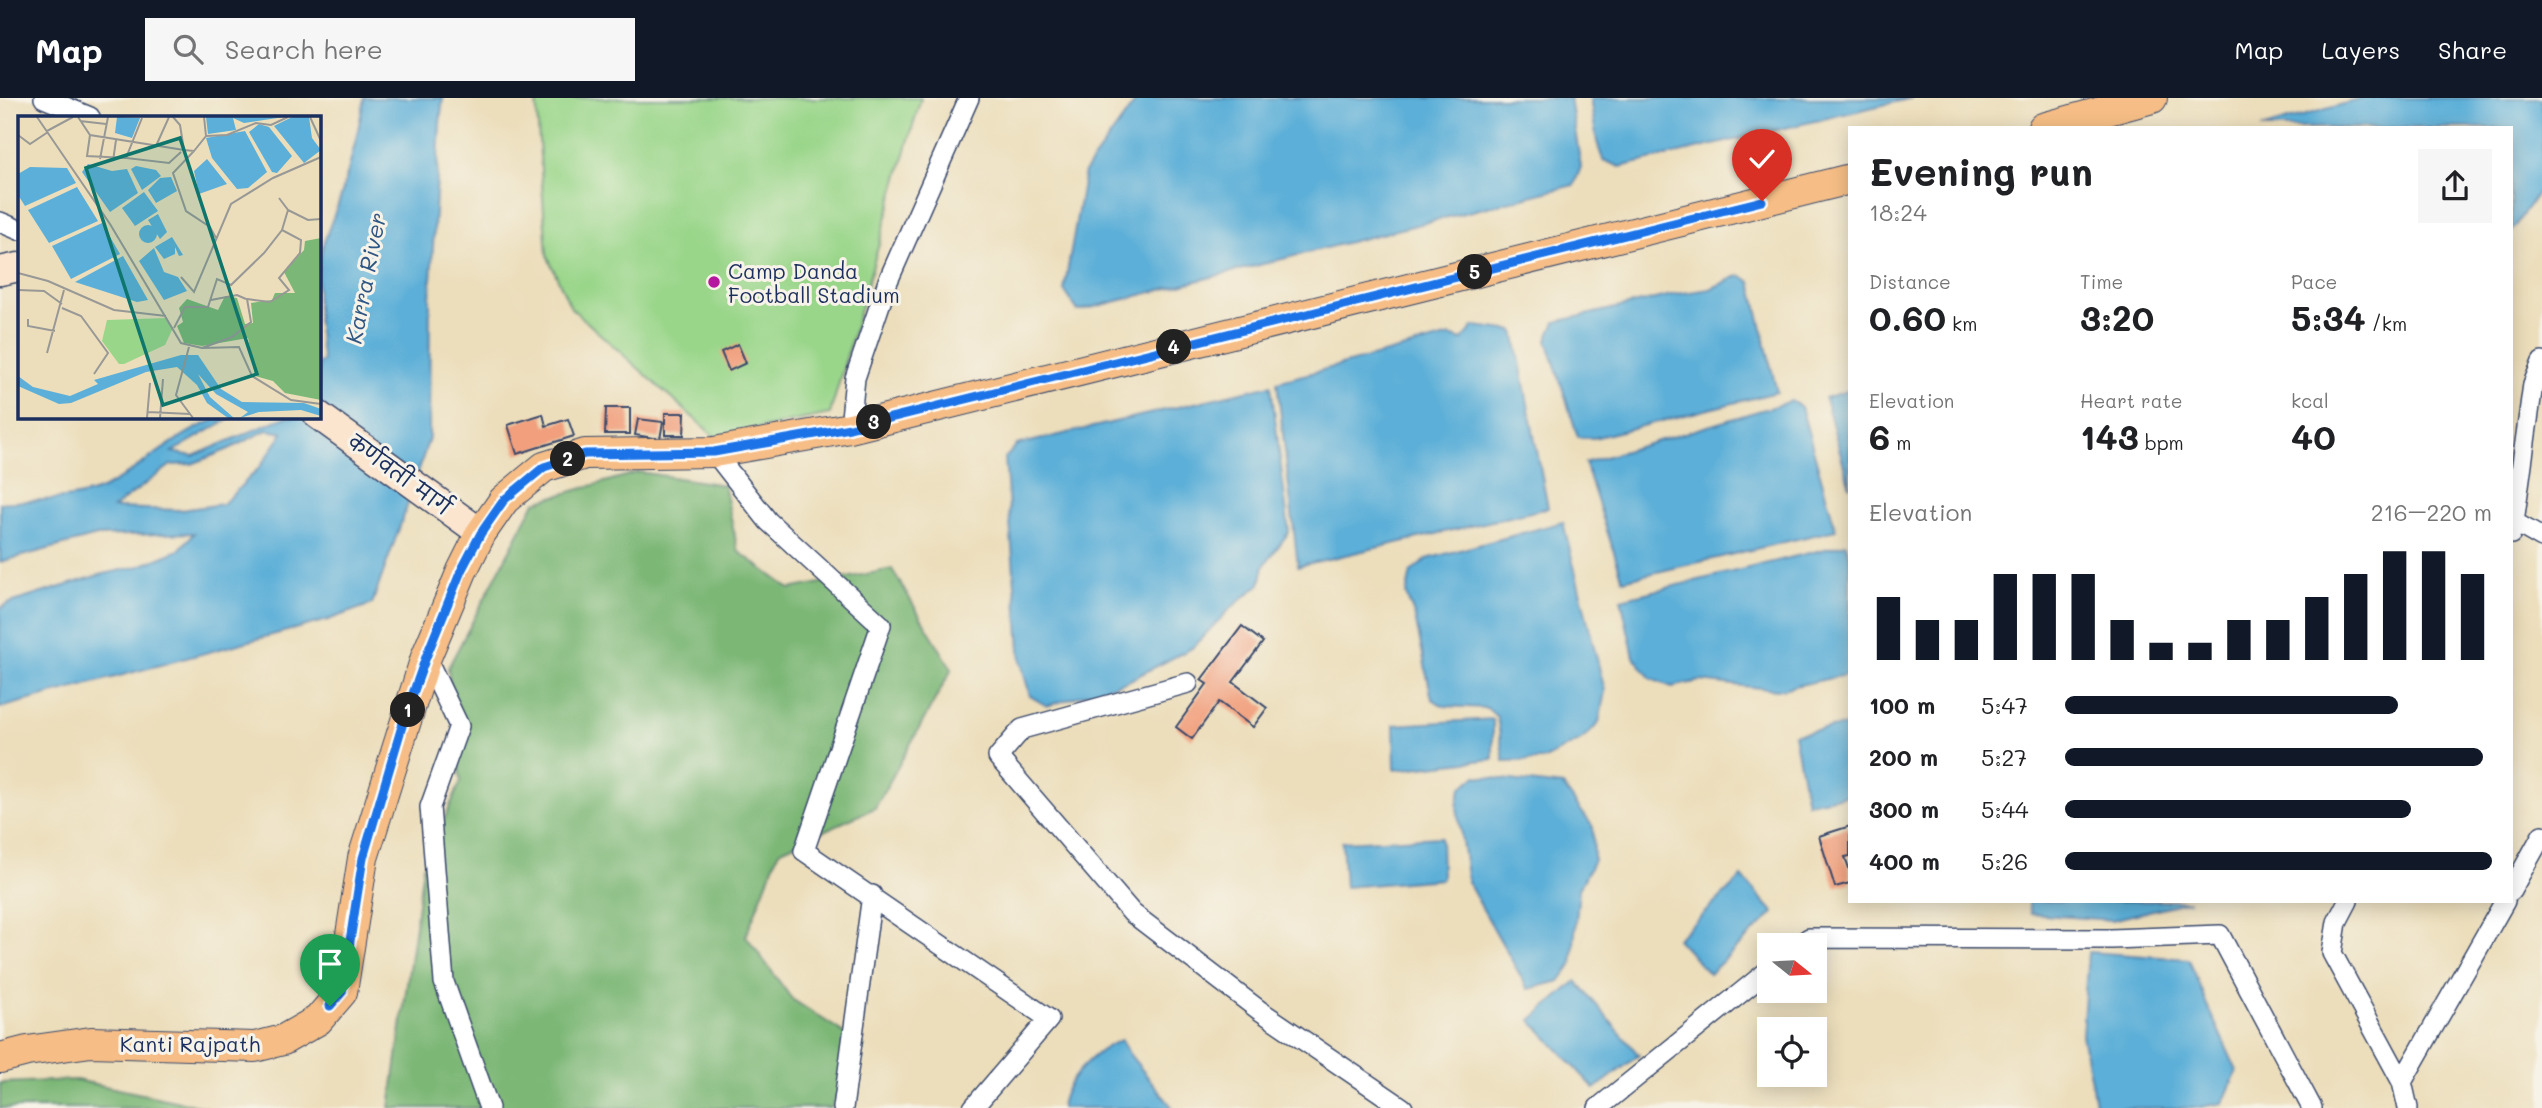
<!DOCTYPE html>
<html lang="en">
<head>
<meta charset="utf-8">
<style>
  body { margin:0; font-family:Mali,"Playpen Sans Deva",sans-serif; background:#f6f6f6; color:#202124; height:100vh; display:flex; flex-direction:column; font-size:26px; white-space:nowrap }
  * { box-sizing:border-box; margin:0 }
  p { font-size:23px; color:#757577 }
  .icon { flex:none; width:38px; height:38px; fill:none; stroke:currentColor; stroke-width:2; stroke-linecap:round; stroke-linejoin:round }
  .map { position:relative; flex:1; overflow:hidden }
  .details { position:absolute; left:1848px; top:28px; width:665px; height:777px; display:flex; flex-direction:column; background:#fff; border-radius:0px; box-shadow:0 4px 18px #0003 }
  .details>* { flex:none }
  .needle { width:46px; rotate:108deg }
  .fabs { position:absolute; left:1757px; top:835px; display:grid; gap:14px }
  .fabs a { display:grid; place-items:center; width:70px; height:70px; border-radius:0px; background:#fff; box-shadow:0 4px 18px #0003; font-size:35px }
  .pin { position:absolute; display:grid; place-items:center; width:60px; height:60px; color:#fff; margin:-72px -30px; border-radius:50% 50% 50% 0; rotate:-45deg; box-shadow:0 0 7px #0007 }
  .pin .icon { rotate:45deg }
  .km { position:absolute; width:35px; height:35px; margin:-18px; border-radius:50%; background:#222; color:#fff; font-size:19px; line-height:35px; text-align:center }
  .round { display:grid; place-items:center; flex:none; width:74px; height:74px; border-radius:0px; background:#f6f6f6 }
  .overview { display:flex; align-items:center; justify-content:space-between; height:119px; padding:0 21px }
  h1 { font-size:38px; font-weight:700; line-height:52px }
  .metrics { display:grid; grid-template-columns:repeat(3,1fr); gap:10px; height:119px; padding:7px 21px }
  .metrics div { display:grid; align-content:center }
  .metrics b { font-size:35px; font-weight:700 }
  .metrics small { font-size:19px; font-weight:400 }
  .metrics p { font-size:19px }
  .chart { height:196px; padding:14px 21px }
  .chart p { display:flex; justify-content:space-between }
  .chart svg { width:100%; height:126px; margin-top:7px; stroke:#111827; stroke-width:6 }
  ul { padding:0 21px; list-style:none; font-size:23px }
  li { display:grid; grid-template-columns:112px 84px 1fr; align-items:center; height:52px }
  li i { height:18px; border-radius:9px; background:#111827 }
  header { display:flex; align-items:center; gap:42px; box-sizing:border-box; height:98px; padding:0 35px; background:#111827; color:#fff }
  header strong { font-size:33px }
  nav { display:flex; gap:38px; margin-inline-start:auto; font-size:24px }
  .search { width:490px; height:63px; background:#f6f6f6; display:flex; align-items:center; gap:18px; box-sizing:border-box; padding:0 24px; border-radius:0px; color:#757577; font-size:26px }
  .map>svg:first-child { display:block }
  .green { fill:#9ad68a; stroke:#5a8274; stroke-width:2 }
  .forest { fill:#7bb776; stroke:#4b736a; stroke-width:2 }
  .water { fill:#5cafd8; stroke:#3c6f9b; stroke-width:2; fill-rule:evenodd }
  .building { fill:#f19f7b }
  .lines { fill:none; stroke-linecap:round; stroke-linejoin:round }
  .minor-casing { stroke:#3a496c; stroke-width:22 }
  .secondary-casing { stroke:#3a496c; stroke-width:31 }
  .primary-casing { stroke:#3a496c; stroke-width:32 }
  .minor { stroke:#fff; stroke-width:19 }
  .secondary { stroke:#fbe5cf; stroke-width:28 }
  .primary { stroke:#f6be86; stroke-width:30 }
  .route-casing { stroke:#fff; stroke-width:14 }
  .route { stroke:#1a73e8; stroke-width:9 }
  .poi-dot { fill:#b5179e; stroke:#f7f3e8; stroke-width:2.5 }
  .labels { text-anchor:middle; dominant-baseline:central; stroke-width:6; stroke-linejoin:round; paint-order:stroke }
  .poi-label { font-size:21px; fill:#1b2f5e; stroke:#f7f3e8; text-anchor:start }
  .street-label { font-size:21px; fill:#1b2f5e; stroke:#f7f3e8 }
  .water-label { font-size:23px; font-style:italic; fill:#2e5583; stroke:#f7f3e8 }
  .inset-road { fill:none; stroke:#989896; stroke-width:2 }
  .view { fill:#0f766e; fill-opacity:0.15; stroke:#0f766e; stroke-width:3.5 }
  .inset-edge { fill:none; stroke:#1b2f5e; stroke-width:3.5 }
</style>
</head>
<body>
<header>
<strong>Map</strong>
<div class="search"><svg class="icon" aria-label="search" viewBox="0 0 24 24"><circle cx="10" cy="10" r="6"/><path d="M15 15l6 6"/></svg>Search here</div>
<nav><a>Map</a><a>Layers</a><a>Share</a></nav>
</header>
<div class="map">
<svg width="2542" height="1010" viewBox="0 0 2542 1010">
  <rect width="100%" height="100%" fill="#f7f3e8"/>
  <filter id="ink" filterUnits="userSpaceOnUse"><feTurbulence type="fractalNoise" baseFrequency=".0143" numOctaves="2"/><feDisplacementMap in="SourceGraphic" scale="14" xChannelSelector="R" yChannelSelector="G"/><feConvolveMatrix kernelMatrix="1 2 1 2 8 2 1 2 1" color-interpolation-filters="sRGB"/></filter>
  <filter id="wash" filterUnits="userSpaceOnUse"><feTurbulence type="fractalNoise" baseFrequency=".00686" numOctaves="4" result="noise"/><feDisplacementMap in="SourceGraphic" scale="28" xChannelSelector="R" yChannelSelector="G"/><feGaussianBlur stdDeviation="1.57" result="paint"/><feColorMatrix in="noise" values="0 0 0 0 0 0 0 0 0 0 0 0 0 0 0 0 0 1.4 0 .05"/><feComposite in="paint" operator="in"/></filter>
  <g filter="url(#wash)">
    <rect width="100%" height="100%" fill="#ecdebb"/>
    <path class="green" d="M536 0H921L830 316 715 339 571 210 547 157Z"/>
    <path class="forest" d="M639 374 724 387 738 453 790 491 892 471 952 571 875 710 779 753 746 838 792 901 864 948 831 1010H390L423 769 461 683 448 570 535 404Z
      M76 982 208 1010H0V985Z"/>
    <path class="water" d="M364 0H443L440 26 430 202 429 340 409 403 372 506 328 522 0 610V511L7 506 99 477 140 468 179 452 194 435 97 438 0 464V405C32 402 79 403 106 389 140 371 196 319 232 319L172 354 193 358 285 319 318 318 319 265 323 263C317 234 314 184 321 156 325 135 336 115 342 95 351 63 359 32 364 0ZM267 332 283 335 259 370 223 406 181 412 113 410 171 367 192 366 229 351Z
      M1138 0H1570L1581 69 1574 87 1078 213 1064 192 1085 73Z
      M1590 0H1912L1620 69 1603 62 1597 44Z
      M2364 0H2542V88L2511 134V30H2261Z
      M1740 177 1751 184 1777 294 1594 340 1578 339 1547 242 1555 224 1676 196 1710 191Z
      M1474 228 1514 233 1548 410 1298 468 1277 284 1450 238 1462 242Z
      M1271 287 1289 434 1264 468 1260 486 1231 510 1192 550 1128 583 1047 608 1030 598 1021 564 1005 360 1017 347Z
      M1850 292V389L1825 300Z
      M1791 303 1801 309 1836 432 1623 482 1585 365Z
      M1563 424 1605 593 1599 625 1583 641 1543 662 1504 663 1497 619 1487 610 1444 608 1432 601 1415 519 1406 497 1411 474 1427 461Z
      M1846 446 1850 459V576L1777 592 1700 583 1672 589 1651 581 1634 559 1621 501Z
      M1493 621V661L1395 672 1394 627Z
      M1850 627V697L1807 705 1794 636Z
      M1476 678 1563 688 1593 729 1594 762 1579 791 1572 867 1560 883 1528 891 1468 785 1457 708 1461 690Z
      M1441 739 1442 781 1345 789 1342 744Z
      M1742 779 1774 815 1709 876 1677 841Z
      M2028 803H2190L2112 822 2031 816Z
      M2088 854 2189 861 2207 907 2237 973 2223 1005 2194 1010H2096L2082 937Z
      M1576 883 1639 957 1595 991 1531 922Z
      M1121 942 1130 957 1173 1010H1061C1064 982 1095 952 1121 942Z"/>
    <g id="blocks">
      <path class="building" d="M738 246 746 265 729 273 721 254Z
        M606 310H630V336H605Z
        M665 315H685L684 337H665Z
        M543 316 546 328 568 321 574 338 517 356 508 327Z
        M638 321 663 324 660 341 635 337Z
        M1242 528 1263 544 1233 584 1267 610 1253 629 1219 604 1192 641 1176 629 1207 586 1201 582Z
        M1850 728V758L1845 759 1850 773V785L1835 789 1819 738Z"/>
    </g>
  </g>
  <g filter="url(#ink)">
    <use href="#blocks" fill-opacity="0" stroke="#3a496c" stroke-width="2"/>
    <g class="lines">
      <defs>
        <path id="minor" d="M44 0 90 19
          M0 124 19 132
          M850 330 855 280 888 183 969 0
          M714 354 768 423 881 527 804 753 1049 921 973 1010
          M2514 424 2533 286 2542 264
          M2511 436 2514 424 2542 440
          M426 559 459 628 430 709 444 884 489 1010
          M1188 585 1022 631 998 659 1132 815 1259 912 1403 1010
          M2511 793 2542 737
          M2348 803 2337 824 2332 855 2402 984
          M1800 847 1809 840 2111 841 2220 837 2312 1010
          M843 1010 872 797
          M1598 1010 1769 872
          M2408 1010 2402 984 2505 803"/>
        <path id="secondary" d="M0 173 19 169
          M318 317 481 435"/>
        <path id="primary" d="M2043 30 2152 0
          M0 960 27 953 91 944 255 949 283 942 318 922 342 894 363 760 426 559 462 473 481 435 504 402 544 369 585 356 714 354 850 330 1850 81"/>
      </defs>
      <use href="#minor" class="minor-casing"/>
      <use href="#secondary" class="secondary-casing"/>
      <use href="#primary" class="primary-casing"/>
      <use href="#minor" class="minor"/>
      <use href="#secondary" class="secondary"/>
      <use href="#primary" class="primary"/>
    </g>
  </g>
  <g class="lines" filter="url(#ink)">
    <defs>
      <path id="route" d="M330 908 342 894 363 760 405 618 426 559 461 473 481 435 504 402 544 369 585 356 714 354 850 330 1762 103"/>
    </defs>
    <use href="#route" class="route-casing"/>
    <use href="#route" class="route"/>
  </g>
  <circle class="poi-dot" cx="714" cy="184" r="7"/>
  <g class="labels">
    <g class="poi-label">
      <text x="728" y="172">Camp Danda<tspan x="728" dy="24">Football Stadium</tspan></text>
    </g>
    <g class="street-label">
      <text transform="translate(400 376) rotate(36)">कर्णवती मार्ग</text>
      <text x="190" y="945">Kanti Rajpath</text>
    </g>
    <g class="water-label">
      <text transform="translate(365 180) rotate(-79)">Karra River</text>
    </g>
  </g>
  <g transform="translate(18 18)">
    <rect width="303" height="303" fill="#ecdebb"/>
    <path d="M149 202 155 212 147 229 106 248H101L84 225 89 204Z" fill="#9ad68a"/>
    <path d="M303 122V284L267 277 255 265 237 260 230 222 184 230 166 227 159 210 165 206 161 192 169 183 200 194 207 180 219 182 227 208 235 207 233 187 254 184 257 177H277L266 156 286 134 287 125Z" fill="#7bb776"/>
    <path d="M99 1 122 2 114 22 97 17ZM188 1H266L226 7 215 2 218 14 190 18ZM274 1H291L294 22 303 34 286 47 256 10ZM241 8 251 11 274 40 259 57 254 56 231 16ZM227 15 249 56 230 72 219 73 194 42 188 22ZM189 43 209 68 181 78 176 55ZM70 48 94 55 109 53 120 77 92 96 64 56ZM118 50 138 54 143 60 124 74 113 53ZM12 51 49 52 58 67 7 90 0 79V58ZM153 61 159 75 138 87 130 74 142 62ZM59 71 80 105 31 127 10 94ZM126 76 140 95 117 110 104 92ZM140 98 149 116 142 123 130 104ZM84 107 102 138 53 163 34 130ZM121 118a9 9 0 1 1 18 0a9 9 0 1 1-18 0ZM154 121 165 139 161 140 157 131V138L146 143 137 131ZM136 132 146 156 160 161 169 175 146 184 121 145ZM105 140 130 184 119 186 57 166ZM163 239H180L203 273 224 286 286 287 303 293V300L283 294 241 296 222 302 230 296 198 278 180 258 192 281 216 302H210L189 287 179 269 159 251 128 256 53 287 41 288 0 270V260L15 271 52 280 80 268 76 264Z" fill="#5cafd8"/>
    <path class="inset-road" d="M19 1 92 108 163 227 184 232 221 231 234 260 273 284 303 288M60 1 72 19 166 34M155 1 162 9 166 34 176 35 188 20 186 1M292 1 303 25M124 2 108 42 151 47 163 36M62 5 88 8M29 15 55 1M0 19 12 28 30 16M72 19 69 40 108 42M188 20 209 19 238 7 253 9 270 1M138 30 151 1M176 35 155 57 168 95 192 111 198 122M82 43 90 1M95 45 98 24M270 94 290 104 303 103M0 157 30 165 96 194 148 200M163 161 176 176 213 88 255 62 303 41M0 174 26 175 44 188M193 184 219 179 228 183M44 192 63 200 90 237 76 258M10 203V210L37 215M156 212 167 191H190L199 163 213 169 246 137 264 114 270 94 261 82M171 231 158 279 175 302M184 232 214 221 233 206 229 183 252 186 271 174 261 162 282 137 283 124 264 114M29 237 46 174M130 296 172 298M129 302 132 267M142 302 145 263"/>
    <path class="view" d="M162 22 239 258 145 289 68 52Z"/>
    <rect width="303" height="303" class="inset-edge"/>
  </g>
</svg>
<div class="fabs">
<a><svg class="needle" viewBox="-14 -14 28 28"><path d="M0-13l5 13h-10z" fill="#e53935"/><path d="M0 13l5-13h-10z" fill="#757577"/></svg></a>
<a><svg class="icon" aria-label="locate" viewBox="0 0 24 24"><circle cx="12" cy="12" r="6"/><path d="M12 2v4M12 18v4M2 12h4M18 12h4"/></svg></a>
</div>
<div class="pin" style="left:330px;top:908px;background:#1e9e55"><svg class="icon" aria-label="arrive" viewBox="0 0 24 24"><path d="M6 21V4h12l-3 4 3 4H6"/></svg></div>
<div class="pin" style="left:1762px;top:103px;background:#d93025"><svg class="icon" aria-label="check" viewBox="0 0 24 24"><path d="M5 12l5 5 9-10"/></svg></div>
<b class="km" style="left:408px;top:612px">1</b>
<b class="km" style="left:568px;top:361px">2</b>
<b class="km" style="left:874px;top:324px">3</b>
<b class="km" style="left:1174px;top:249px">4</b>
<b class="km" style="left:1475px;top:174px">5</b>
<section class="details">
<div class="overview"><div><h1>Evening run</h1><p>18:24</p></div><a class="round"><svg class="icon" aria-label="share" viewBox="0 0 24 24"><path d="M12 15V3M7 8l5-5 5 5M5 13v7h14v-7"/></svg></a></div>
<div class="metrics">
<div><p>Distance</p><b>0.60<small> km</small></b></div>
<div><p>Time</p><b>3:20</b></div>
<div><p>Pace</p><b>5:34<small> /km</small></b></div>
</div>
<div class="metrics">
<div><p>Elevation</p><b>6<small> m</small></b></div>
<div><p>Heart rate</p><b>143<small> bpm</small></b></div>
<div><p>kcal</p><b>40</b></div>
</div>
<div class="chart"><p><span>Elevation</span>216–220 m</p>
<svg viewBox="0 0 160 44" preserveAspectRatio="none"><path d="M5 44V22M15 44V30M25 44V30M35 44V14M45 44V14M55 44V14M65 44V30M75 44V38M85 44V38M95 44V30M105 44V30M115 44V22M125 44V14M135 44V6M145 44V6M155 44V14"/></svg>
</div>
<ul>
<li><b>100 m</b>5:47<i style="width:78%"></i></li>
<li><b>200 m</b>5:27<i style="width:98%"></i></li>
<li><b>300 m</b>5:44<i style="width:81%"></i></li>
<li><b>400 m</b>5:26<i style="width:100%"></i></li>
</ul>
</section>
</div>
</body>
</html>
